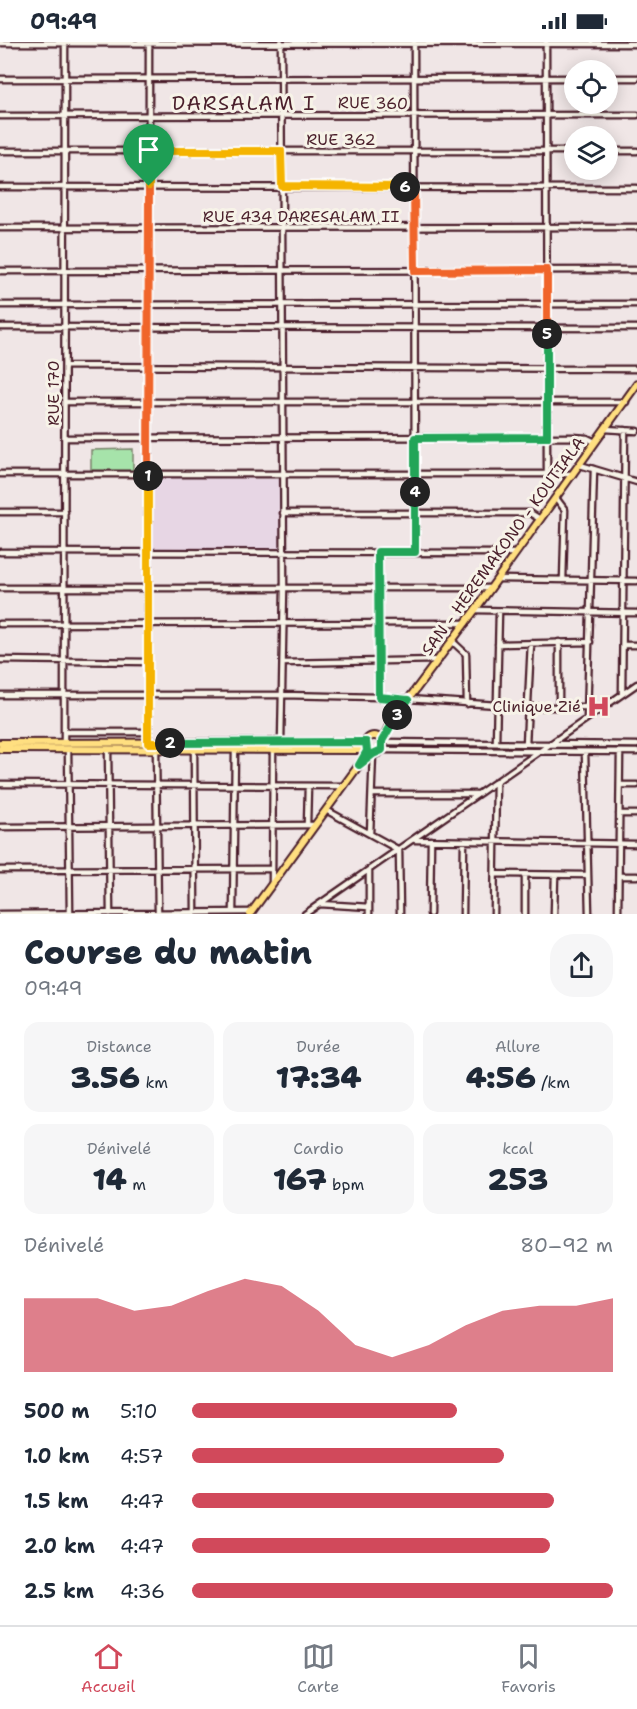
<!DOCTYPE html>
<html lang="fr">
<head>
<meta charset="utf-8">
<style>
  body { margin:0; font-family:"Shantell Sans",sans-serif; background:#f6f6f7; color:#1f2937; height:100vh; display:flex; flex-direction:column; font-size:22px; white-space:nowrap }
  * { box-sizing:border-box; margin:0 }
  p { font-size:20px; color:#747a83 }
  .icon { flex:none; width:33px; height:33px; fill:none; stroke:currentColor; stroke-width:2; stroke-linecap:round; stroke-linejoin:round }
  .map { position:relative; height:872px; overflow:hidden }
  .side { display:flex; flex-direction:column; background:#fff; flex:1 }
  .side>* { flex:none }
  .fabs { position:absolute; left:564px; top:18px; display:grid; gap:12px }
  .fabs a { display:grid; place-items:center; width:54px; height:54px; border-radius:50%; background:#fff; box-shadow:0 3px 15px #0003; font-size:30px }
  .pin { position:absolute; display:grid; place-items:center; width:51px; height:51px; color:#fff; margin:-62px -26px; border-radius:50% 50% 50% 0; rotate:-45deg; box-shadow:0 0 6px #0007 }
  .pin .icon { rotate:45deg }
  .km { position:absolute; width:30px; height:30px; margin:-15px; border-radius:50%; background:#222; color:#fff; font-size:16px; line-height:30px; text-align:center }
  .round { display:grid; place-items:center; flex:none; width:63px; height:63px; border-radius:24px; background:#f6f6f7 }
  .summary { display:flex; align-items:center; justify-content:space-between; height:102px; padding:0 24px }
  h1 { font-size:33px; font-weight:800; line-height:45px }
  .figures { display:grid; grid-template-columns:repeat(3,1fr); gap:9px; height:102px; padding:6px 24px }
  .figures div { display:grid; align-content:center; border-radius:15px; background:#f6f6f7; text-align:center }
  .figures b { font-size:30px; font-weight:800 }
  .figures small { font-size:16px; font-weight:400 }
  .figures p { font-size:16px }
  .chart { height:168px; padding:12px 24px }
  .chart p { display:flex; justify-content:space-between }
  .chart svg { width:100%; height:108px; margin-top:6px; fill:#d1495b; opacity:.7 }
  ul { padding:0 24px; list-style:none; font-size:20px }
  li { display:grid; grid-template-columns:96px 72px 1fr; align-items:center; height:45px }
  li i { height:15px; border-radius:8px; background:#d1495b }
  .status { display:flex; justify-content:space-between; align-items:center; height:42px; padding:0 30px; background:#fff; direction:ltr }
  .status svg { height:16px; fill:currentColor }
  .tab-bar { display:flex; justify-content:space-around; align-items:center; height:84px; border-top:2px solid #e0e1e3; background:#fff; font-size:16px; color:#747a83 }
  .tab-bar a { display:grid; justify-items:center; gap:3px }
  .tab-bar .active { color:#d1495b }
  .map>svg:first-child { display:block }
  .built { fill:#e7d6e4 }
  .green { fill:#a6e3aa; stroke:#78816a; stroke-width:1.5 }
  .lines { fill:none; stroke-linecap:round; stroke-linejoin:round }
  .minor-casing { stroke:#4a1f2b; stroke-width:9 }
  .major-casing { stroke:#4a1f2b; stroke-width:10 }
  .minor { stroke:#f7f3e8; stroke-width:4.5 }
  .major { stroke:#ffdf80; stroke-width:6 }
  .split-1-casing { stroke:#fff; stroke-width:12 }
  .split-2-casing { stroke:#fff; stroke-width:12 }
  .split-3-casing { stroke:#fff; stroke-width:12 }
  .split-4-casing { stroke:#fff; stroke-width:12 }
  .split-5-casing { stroke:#fff; stroke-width:12 }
  .split-6-casing { stroke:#fff; stroke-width:12 }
  .split-7-casing { stroke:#fff; stroke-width:12 }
  .split-1 { stroke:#f0652b; stroke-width:8 }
  .split-2 { stroke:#f5b400; stroke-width:8 }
  .split-3 { stroke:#22a559; stroke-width:8 }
  .split-4 { stroke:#22a559; stroke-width:8 }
  .split-5 { stroke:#22a559; stroke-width:8 }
  .split-6 { stroke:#f0652b; stroke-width:8 }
  .split-7 { stroke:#f5b400; stroke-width:8 }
  .labels { text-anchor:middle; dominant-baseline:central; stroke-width:6; stroke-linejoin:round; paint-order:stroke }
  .street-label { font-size:16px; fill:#4a1f2b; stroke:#f7f3e8 }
  .poi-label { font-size:16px; fill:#4a1f2b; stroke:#f7f3e8; text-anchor:end }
  .quarter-label { font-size:20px; letter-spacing:1.5px; fill:#4a1f2b; stroke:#f7f3e8 }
</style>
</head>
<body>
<div class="status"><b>09:49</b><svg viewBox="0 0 49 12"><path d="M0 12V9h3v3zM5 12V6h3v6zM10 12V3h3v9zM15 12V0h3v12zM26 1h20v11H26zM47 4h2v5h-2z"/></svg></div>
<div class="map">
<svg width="637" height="872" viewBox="0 0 637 872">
  <rect width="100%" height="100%" fill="#f0e6e6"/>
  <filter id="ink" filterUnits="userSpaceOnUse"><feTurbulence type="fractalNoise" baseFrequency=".0167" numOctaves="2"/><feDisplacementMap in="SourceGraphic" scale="12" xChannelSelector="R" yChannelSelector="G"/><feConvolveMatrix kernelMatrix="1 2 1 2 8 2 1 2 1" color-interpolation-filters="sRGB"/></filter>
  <g filter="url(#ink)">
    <path class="built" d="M151 436 281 437V509L151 508Z"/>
    <path class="green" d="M133 407V430L91 431V408Z"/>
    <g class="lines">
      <defs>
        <path id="minor" d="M281 0 284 545 281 700
          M414 0 415 510
          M546 0 547 432
          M0 1 637 2
          M608 36H637
          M0 37 574 36
          M0 74 637 73
          M0 109H574
          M608 109H637
          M0 145 637 146
          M0 186 637 185
          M0 229 637 228
          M0 263 637 262
          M0 285 637 286
          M65 324 637 327
          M65 360H626
          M605 387 637 389
          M65 396 573 395 587 396 595 400
          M580 423 637 440
          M0 432H573
          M556 456 565 468 563 538
          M0 470H65
          M283 471H530L540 477
          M0 510 516 511
          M378 510 379 655
          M497 537 637 539
          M0 546H491
          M475 568 637 571
          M0 582 466 581
          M452 599 466 612 467 662
          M498 602 590 600
          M623 603H637
          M0 618 148 620
          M283 621 439 618
          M622 652 625 388
          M0 653H282L379 655 497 663
          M528 665H588
          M559 665V600
          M587 676 594 427
          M64 690H148
          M383 700 637 703
          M64 701 65 0
          M148 701 149 0
          M496 701 499 569
          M526 702 531 601
          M68 707 70 872
          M108 707 110 872
          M194 707 195 872
          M156 708 158 872
          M382 708 637 710
          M585 710 589 872
          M0 742 344 744
          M620 743H637
          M372 752H477
          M326 768 399 808 400 872
          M619 772H637
          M307 783 308 744
          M0 785 315 783
          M370 792 373 712
          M415 798 637 802
          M0 828 272 827
          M495 832 588 833
          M619 834H637
          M272 842 273 707
          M320 862 369 865
          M233 870 235 707
          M0 872 252 870
          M305 872 637 642
          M369 872V829
          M430 872 431 798
          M463 872 464 799
          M494 872 496 739
          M525 872V833
          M554 872 555 833
          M618 872 620 710"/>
        <path id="major" d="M365 703a9 9 0 1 1 18 0a9 9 0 1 1-18 0Z
          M382 699 390 682 475 568 637 342
          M0 701 366 700
          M0 707 366 708
          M250 872 359 723 367 709"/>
      </defs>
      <use href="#minor" class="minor-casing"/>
      <use href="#major" class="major-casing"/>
      <use href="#minor" class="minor"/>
      <use href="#major" class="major"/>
    </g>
  </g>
  <g class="lines" filter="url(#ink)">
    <defs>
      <path id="split-1" d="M148 434 149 144"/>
      <path id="split-2" d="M148 434V701H170"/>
      <path id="split-3" d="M170 701 366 700 367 709 359 723 373 712 382 708V699L397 673"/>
      <path id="split-4" d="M397 673 408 658 379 655 378 510H415V450"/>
      <path id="split-5" d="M415 450V396L547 395V292"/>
      <path id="split-6" d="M405 145H414L415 229 547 228V292"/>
      <path id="split-7" d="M149 144V109H281L282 144 405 145"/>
    </defs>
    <use href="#split-1" class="split-1-casing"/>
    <use href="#split-2" class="split-2-casing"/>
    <use href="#split-3" class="split-3-casing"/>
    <use href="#split-4" class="split-4-casing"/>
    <use href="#split-5" class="split-5-casing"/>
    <use href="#split-6" class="split-6-casing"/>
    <use href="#split-7" class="split-7-casing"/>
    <use href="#split-1" class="split-1"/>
    <use href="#split-2" class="split-2"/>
    <use href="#split-3" class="split-3"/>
    <use href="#split-4" class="split-4"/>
    <use href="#split-5" class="split-5"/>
    <use href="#split-6" class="split-6"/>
    <use href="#split-7" class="split-7"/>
  </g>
  <defs>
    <symbol id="hospital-bare" viewBox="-9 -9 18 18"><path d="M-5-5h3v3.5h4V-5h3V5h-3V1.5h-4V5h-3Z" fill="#d1495b" stroke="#f7f3e8" stroke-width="2.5" paint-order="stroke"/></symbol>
  </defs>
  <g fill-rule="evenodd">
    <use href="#hospital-bare" x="582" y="648" width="33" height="33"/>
  </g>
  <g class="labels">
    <g class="street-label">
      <text transform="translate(373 61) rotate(1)">RUE 360</text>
      <text x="341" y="97">RUE 362</text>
      <text x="301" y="174">RUE 434 DARESALAM II</text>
      <text transform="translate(53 351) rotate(-90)">RUE 170</text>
      <text transform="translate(503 504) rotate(-54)">SAN - HEREMAKONO - KOUTIALA</text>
    </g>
    <g class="poi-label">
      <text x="581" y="664">Clinique Zié</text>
    </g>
    <g class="quarter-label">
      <text x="244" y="61">DARSALAM I</text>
    </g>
  </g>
</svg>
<div class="fabs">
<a><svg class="icon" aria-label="locate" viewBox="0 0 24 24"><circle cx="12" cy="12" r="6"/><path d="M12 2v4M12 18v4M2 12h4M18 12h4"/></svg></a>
<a><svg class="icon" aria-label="layers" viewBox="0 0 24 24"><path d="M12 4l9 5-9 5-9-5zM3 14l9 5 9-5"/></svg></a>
</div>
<div class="pin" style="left:149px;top:144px;background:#1e9e55"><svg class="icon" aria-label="arrive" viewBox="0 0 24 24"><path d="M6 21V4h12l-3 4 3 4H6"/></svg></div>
<b class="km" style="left:148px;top:434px">1</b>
<b class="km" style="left:170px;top:701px">2</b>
<b class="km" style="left:397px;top:673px">3</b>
<b class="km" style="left:415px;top:450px">4</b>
<b class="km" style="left:547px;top:292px">5</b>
<b class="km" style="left:405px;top:145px">6</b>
</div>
<section class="side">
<div class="summary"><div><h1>Course du matin</h1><p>09:49</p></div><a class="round"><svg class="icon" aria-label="share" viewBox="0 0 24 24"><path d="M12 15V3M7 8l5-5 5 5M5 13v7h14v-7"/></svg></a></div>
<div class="figures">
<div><p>Distance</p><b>3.56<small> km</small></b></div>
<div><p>Durée</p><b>17:34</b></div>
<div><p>Allure</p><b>4:56<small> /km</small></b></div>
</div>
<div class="figures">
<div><p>Dénivelé</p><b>14<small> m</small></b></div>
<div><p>Cardio</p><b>167<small> bpm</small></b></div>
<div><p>kcal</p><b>253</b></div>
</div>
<div class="chart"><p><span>Dénivelé</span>80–92 m</p>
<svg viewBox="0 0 160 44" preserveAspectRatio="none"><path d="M0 44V14L10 14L20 14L30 19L40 17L50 11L60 6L70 9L80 19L90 33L100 38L110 33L120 25L130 19L140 17L150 17L160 14V44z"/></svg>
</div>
<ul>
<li><b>500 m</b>5:10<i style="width:63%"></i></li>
<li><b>1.0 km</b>4:57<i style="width:74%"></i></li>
<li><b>1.5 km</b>4:47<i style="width:86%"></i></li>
<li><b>2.0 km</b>4:47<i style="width:85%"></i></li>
<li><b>2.5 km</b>4:36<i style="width:100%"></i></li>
</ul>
</section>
<nav class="tab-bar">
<a class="active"><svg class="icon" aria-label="home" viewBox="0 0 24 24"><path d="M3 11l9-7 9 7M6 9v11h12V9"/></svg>Accueil</a>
<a><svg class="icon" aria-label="map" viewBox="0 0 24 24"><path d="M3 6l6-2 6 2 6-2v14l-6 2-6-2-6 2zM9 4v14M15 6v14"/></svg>Carte</a>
<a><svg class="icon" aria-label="saved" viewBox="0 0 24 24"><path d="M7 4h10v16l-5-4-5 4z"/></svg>Favoris</a>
</nav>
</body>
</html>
